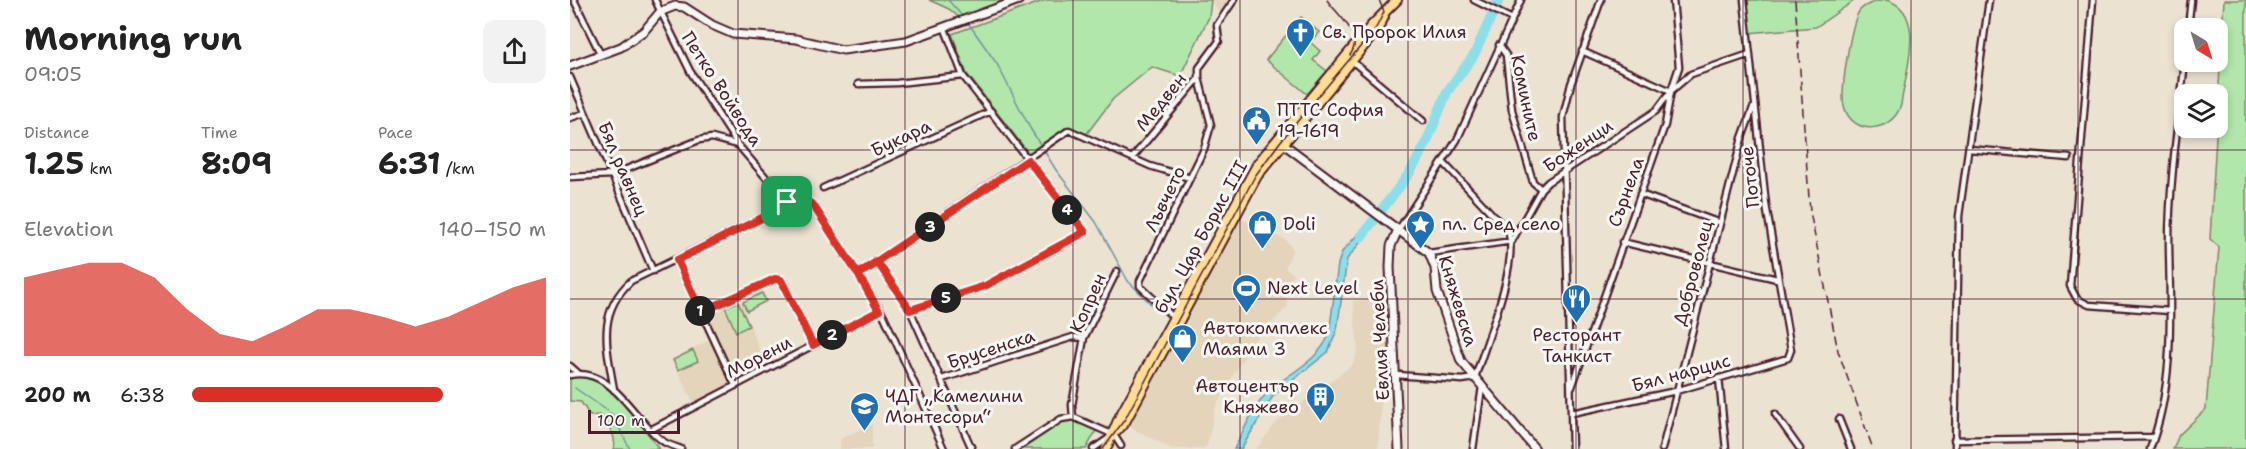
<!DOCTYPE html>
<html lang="en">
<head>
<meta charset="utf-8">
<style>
  body { margin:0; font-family:"Shantell Sans",sans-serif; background:#f2f2f2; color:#222; height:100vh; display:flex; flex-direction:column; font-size:22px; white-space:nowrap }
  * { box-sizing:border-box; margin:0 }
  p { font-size:20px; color:#767676 }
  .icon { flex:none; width:33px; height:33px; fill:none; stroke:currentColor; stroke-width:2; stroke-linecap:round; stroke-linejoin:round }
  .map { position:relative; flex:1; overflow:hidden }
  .side { display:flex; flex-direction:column; background:#fff; width:570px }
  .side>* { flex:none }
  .needle { width:39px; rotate:142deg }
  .buttons { position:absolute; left:1604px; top:18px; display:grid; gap:12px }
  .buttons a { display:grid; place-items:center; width:54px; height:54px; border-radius:12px; background:#fff; box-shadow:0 3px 9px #0003; font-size:30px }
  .scale { position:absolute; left:18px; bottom:15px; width:92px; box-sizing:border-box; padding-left:6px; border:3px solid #4a1f2b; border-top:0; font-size:16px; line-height:21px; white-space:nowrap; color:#4a1f2b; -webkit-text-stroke:4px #f6f6f2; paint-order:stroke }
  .pin { position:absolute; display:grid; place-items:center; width:51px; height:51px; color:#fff; margin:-26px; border-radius:12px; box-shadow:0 3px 9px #0006 }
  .km { position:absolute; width:30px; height:30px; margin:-15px; border-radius:50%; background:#222; color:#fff; font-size:16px; line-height:30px; text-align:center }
  .round { display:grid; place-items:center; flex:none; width:63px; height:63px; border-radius:12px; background:#f2f2f2 }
  .head { display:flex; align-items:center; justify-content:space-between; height:102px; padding:0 24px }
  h1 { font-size:33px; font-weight:700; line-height:45px }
  .metrics { display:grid; grid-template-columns:repeat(3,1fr); gap:9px; height:102px; padding:6px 24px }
  .metrics div { display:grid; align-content:center }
  .metrics b { font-size:30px; font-weight:700 }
  .metrics small { font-size:16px; font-weight:400 }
  .metrics p { font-size:16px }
  .chart { height:168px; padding:12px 24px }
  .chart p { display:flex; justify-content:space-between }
  .chart svg { width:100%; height:108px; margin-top:6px; fill:#d93025; opacity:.7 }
  ul { padding:0 24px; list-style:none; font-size:20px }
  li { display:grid; grid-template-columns:96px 72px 1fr; align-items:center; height:45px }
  li i { height:15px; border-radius:8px; background:#d93025 }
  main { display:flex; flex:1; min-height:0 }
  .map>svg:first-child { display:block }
  .built { fill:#e4d4bb }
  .green { fill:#b1e7aa; stroke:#7e836a; stroke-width:1.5 }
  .water { fill:#8edeea; stroke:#73929e; stroke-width:1.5 }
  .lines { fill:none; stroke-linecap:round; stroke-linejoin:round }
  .stream { stroke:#73929e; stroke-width:1.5 }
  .river { stroke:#8edeea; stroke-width:10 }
  .street-casing { stroke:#4a1f2b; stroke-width:9 }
  .secondary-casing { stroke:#4a1f2b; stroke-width:11 }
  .primary-casing { stroke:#4a1f2b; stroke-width:12 }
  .street { stroke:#f6f6f2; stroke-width:4.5 }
  .secondary { stroke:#f6f6f2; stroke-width:7 }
  .primary { stroke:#ffdd96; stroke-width:8 }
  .tram { stroke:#4a1f2b; stroke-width:1.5 }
  .rail { stroke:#4a1f2b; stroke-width:1.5; stroke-dasharray:9 4.5; stroke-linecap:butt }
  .route-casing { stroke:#fff; stroke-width:12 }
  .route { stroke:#d93025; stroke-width:8 }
  .grid { fill:none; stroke:#4a1f2b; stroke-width:1.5; stroke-opacity:0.55 }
  .labels { text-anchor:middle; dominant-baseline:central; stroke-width:6; stroke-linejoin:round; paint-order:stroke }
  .poi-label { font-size:18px; fill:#4a1f2b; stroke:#f6f6f2; text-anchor:start }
  .street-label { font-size:18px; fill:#4a1f2b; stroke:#f6f6f2 }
</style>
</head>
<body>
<main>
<section class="side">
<div class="head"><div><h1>Morning run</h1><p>09:05</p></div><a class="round"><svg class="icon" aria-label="share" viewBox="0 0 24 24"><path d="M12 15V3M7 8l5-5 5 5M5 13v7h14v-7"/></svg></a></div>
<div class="metrics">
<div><p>Distance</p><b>1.25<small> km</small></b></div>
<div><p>Time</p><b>8:09</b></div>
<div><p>Pace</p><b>6:31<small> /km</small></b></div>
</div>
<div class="chart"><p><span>Elevation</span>140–150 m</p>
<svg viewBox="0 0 160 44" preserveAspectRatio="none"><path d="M0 44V12L10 9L20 6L30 6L40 12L50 25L60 35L70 38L80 32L90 25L100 25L110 28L120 32L130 28L140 22L150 16L160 12V44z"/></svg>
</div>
<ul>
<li><b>200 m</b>6:38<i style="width:71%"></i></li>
</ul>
</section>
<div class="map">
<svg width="1676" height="449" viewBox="0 0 1676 449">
  <rect width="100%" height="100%" fill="#ebe2d2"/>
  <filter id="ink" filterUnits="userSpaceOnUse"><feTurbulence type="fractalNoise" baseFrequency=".0167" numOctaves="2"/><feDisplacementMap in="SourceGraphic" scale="12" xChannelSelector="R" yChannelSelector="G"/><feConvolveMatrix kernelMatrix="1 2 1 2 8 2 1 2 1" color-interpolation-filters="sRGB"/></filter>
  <g filter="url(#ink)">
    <path class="built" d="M642 0H661L650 15Z
      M670 218 716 240 723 249 715 268 724 274 715 292 718 306 681 344 645 408 637 446 631 449H602L558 426Z
      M190 288 198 302 175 313 196 366 168 380 135 311Z
      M815 298 819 358 813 364 808 449H686L707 422 783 364 788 350 783 301Z
      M140 340 161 384 124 404 102 359Z
      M302 424V449H270V439Z"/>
    <path class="green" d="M359 0H446L392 20 379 9Z
      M476 0H641L639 17 610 76 582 67 543 99 515 136 497 129 460 155 397 74 382 34Z
      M1174 0H1285L1246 27 1178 33Z
      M1316 0C1358 11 1335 73 1331 105 1322 133 1282 137 1274 106 1270 92 1281 21 1290 10 1297 3 1306 1 1316 0Z
      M1654 0H1676V449H1603L1609 435 1636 409 1649 247 1640 239Z
      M731 17 749 32 740 42 750 51 743 60 757 71 737 94 696 60Z
      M192 293 196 301 177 311 173 302Z
      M168 302 179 326 166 332 155 307Z
      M123 350 128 361 108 370 103 360Z
      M8 376C43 379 69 423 89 449H44C47 435 38 425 29 415L20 416 11 402 0 401V378Z
      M495 420 508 421 527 429 516 449H453Z"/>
    <path class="water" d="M796 225 801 229 777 259 767 330 758 352 703 396 671 449H664C674 431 683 407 698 392 719 372 747 363 759 335L768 264 772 252Z"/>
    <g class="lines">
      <path class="stream" d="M378 0 393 17
        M399 24 427 64 460 128 486 170 526 222 558 281 585 308
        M5 388 42 414 60 449"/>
      <path class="river" d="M791 237 839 174 855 146 877 92 904 55 929 0"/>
      <defs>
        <path id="street" d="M4 0 31 55
          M85 0 120 71 168 145 217 202
          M904 0 942 19
          M1523 0 1500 286 1507 299 1519 305 1600 311
          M1618 28 1621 0
          M929 45 936 55 942 110 963 182 971 189
          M1012 51 1101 91
          M782 61 853 121
          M0 77 83 271
          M288 84 327 83 393 76
          M0 118 15 113
          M1399 149 1499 158
          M563 157 629 78
          M0 177 42 175 129 140 142 138 168 145
          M253 188 421 111
          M1070 194 1150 223
          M217 202 236 201 243 205 314 316 374 449
          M827 232 887 140 951 0
          M1052 242 1207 279
          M859 253 942 241 971 189 978 182 1086 111 1101 91 1121 74 1180 54
          M107 260 159 372
          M307 263 340 310 402 449
          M288 274 499 130 580 166 620 178
          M340 310 415 286 515 233 393 76 375 29
          M131 312 205 279 211 281 243 345
          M604 318 570 286V281L634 149 641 125 629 78V68L649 41 647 25 664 0
          M0 366 8 373
          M0 375C44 366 64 422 94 442 99 445 106 447 111 449
          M827 375 892 380 905 378C915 344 950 262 938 231L873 162
          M161 376 165 385
          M1149 378 1156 449
          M372 379 503 337 514 338
          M1002 387 1095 125 1101 91 1109 67 1103 0
          M44 390C37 348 26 313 61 281L215 206 217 202
          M1002 413 1106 391 1218 358 1221 350 1196 205 1174 0
          M1205 414 1230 449
          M503 417 502 405 514 338 547 271
          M1269 419 1281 449
          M82 429 309 311
          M544 435 551 446
          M1384 440 1584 437
          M445 449 491 419 503 417 544 435
          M523 449 539 438
          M903 449 912 387
          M1002 449 993 117 1001 84 1031 0
          M1092 449 1172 138 1183 108
          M1385 449 1389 216 1419 0
          M1580 449C1605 384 1600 313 1599 245 1599 184 1608 122 1615 62"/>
        <path id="secondary" d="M0 66 51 47 74 31 90 12 105 6 114 7 142 25 163 34 226 39 273 50 336 41 449 0
          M711 142 859 253 865 268 867 291 891 361 965 449
          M827 232 821 246 820 267 829 449"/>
        <path id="primary" d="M547 431 555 422 687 176 808 29 814 17
          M536 449 549 418 688 163 801 26 827 0"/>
      </defs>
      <use href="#street" class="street-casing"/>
      <use href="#secondary" class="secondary-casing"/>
      <use href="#primary" class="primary-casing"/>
      <use href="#street" class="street"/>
      <use href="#secondary" class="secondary"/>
      <use href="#primary" class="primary"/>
      <path class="tram" d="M757 0C768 16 795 35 780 55
        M533 449 555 419 685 176 710 142 806 28 814 12 809 0"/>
      <path class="rail" d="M1225 0 1240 212 1268 351 1303 449"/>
    </g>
  </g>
  <g class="lines" filter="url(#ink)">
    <defs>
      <path id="route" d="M217 202 216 206 107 260 131 312 205 279 211 280 243 345 309 311 288 274 458 160 515 232 415 286 340 310 308 263 288 274 243 205 236 201 217 202"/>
    </defs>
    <use href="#route" class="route-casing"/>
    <use href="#route" class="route"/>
  </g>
  <path class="grid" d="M168 0V449M335 0V449M503 0V449M670 0V449M838 0V449M1006 0V449M1173 0V449M1341 0V449M1508 0V449M0 150H1676M0 299H1676"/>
  <defs>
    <symbol id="church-pin" viewBox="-11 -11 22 30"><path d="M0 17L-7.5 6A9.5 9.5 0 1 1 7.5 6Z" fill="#1f6fb2" stroke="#f6f6f2"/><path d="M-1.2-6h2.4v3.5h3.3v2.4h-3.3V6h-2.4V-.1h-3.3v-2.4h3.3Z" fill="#fff"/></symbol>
    <symbol id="civic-pin" viewBox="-11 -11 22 30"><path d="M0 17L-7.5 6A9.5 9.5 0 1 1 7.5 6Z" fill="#1f6fb2" stroke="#f6f6f2"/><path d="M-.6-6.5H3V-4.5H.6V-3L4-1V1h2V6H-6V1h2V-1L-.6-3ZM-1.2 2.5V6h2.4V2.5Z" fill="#fff"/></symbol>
    <symbol id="shop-pin" viewBox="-11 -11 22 30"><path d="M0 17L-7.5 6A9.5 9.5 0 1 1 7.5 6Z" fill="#1f6fb2" stroke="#f6f6f2"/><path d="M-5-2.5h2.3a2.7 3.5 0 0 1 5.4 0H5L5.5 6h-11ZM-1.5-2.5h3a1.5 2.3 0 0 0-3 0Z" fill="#fff"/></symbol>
    <symbol id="sight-pin" viewBox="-11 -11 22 30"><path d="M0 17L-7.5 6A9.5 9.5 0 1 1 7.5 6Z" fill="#1f6fb2" stroke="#f6f6f2"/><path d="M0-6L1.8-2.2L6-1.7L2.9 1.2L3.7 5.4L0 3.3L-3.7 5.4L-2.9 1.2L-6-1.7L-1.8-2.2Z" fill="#fff"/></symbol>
    <symbol id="stadium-pin" viewBox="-11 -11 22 30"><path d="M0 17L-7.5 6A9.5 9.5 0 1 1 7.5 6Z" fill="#1f6fb2" stroke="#f6f6f2"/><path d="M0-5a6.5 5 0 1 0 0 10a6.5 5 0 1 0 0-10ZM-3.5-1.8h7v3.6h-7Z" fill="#fff"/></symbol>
    <symbol id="restaurant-pin" viewBox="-11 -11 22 30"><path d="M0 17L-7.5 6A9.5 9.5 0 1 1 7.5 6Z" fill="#1f6fb2" stroke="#f6f6f2"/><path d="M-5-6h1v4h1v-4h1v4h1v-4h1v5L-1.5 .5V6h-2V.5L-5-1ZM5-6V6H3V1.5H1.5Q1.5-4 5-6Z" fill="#fff"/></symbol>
    <symbol id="building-pin" viewBox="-11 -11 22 30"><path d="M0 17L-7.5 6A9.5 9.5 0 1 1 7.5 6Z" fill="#1f6fb2" stroke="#f6f6f2"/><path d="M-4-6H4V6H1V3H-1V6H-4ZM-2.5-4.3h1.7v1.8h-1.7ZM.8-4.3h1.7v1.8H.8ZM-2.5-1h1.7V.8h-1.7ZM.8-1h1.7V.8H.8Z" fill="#fff"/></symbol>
    <symbol id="school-pin" viewBox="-11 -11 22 30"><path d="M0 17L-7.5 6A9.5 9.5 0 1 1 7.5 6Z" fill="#1f6fb2" stroke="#f6f6f2"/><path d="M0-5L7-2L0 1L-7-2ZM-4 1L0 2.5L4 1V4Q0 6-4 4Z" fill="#fff"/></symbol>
  </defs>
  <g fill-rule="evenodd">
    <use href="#church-pin" x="714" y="16" width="33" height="45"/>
    <use href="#civic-pin" x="670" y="104" width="33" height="45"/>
    <use href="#shop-pin" x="676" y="208" width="33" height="45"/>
    <use href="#sight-pin" x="834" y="208" width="33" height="45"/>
    <use href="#stadium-pin" x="660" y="272" width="33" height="45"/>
    <use href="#restaurant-pin" x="990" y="282" width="33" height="45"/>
    <use href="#shop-pin" x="596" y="322" width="33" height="45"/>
    <use href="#building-pin" x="734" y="380" width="33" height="45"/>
    <use href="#school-pin" x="278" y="390" width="33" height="45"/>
  </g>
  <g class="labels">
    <g class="poi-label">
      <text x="752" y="32">Св. Пророк Илия</text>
      <text x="707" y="110">ПТТС София<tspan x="707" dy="21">19-1619</tspan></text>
      <text x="713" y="224">Doli</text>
      <text x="872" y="224">пл. Сред село</text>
      <text x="697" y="288">Next Level</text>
      <text x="633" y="328">Автокомплекс<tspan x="633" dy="21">Маями 3</tspan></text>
      <text x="1007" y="335" text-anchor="middle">Ресторант<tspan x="1007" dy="21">Танкист</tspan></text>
      <text x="729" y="386" text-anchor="end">Автоцентър<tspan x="729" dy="21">Княжево</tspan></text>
      <text x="315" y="396">ЧДГ „Камелини<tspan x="315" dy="21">Монтесори“</tspan></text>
    </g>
    <g class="street-label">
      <text transform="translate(152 89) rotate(57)">Петко Войвода</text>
      <text transform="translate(956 98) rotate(78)">Комините</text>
      <text transform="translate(591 102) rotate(-51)">Медвен</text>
      <text transform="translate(331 138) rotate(-25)">Букара</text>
      <text transform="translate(1008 146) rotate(-34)">Боженци</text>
      <text transform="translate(53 169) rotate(67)">Бял равнец</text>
      <text transform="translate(1180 177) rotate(-96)">Поточе</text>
      <text transform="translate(1056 192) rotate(-70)">Сърнела</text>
      <text transform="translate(595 199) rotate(-64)">Лъвчето</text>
      <text transform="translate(631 237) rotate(-61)">бул. Цар Борис III</text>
      <text transform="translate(1123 273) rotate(-75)">Доброволец</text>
      <text transform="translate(888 301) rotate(73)">Княжевска</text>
      <text transform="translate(518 303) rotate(-66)">Копрен</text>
      <text transform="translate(810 340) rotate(-93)">Евлия Челеби</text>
      <text transform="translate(421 349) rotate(-18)">Брусенска</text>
      <text transform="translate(189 357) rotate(-27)">Морени</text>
      <text transform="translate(1111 373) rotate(-15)">Бял нарцис</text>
    </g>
  </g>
</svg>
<div class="buttons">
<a><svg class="needle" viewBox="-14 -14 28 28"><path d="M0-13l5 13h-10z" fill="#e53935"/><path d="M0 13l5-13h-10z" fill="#767676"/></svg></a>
<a><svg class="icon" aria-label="layers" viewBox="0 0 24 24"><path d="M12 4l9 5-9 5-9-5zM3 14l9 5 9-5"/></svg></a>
</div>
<div class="scale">100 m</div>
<div class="pin" style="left:217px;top:202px;background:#1e9e55"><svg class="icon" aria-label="arrive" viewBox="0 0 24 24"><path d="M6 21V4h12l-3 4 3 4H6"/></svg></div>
<b class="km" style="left:130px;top:311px">1</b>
<b class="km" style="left:262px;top:335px">2</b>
<b class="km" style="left:360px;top:227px">3</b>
<b class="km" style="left:497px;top:210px">4</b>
<b class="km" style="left:376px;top:298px">5</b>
</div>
</main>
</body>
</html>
